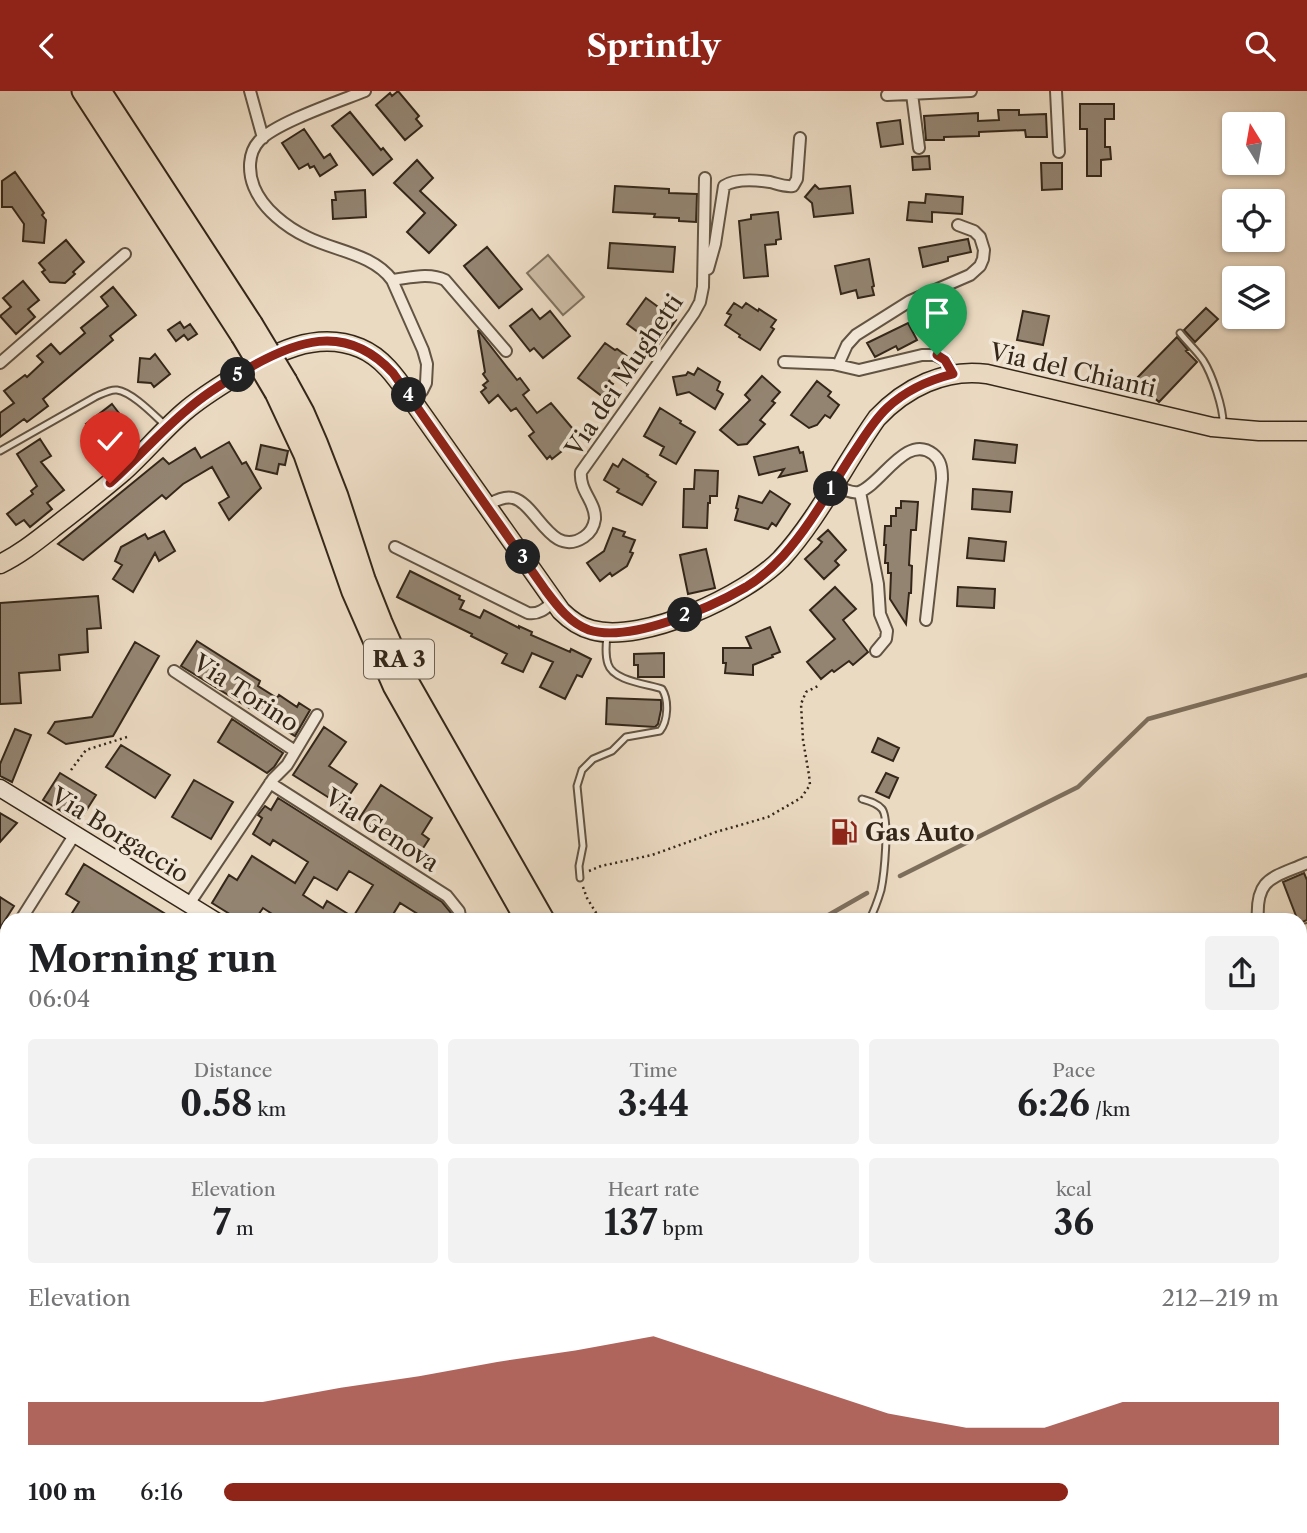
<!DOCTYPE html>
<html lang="en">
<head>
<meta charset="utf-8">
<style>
  body { margin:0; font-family:"Libre Caslon Text",serif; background:#f2f2f2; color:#202124; height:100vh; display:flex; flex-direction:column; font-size:26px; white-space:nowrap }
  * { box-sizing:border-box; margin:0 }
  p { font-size:23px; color:#757577 }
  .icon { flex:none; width:38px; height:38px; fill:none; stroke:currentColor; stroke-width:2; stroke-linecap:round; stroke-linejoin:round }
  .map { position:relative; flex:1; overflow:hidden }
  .drawer { position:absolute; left:0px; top:822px; width:1307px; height:620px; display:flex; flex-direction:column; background:#fff; border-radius:21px 21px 0 0; box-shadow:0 2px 5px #0004 }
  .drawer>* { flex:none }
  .needle { width:46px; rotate:349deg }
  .buttons { position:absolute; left:1222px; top:21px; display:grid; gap:14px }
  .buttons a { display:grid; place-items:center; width:63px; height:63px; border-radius:7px; background:#fff; box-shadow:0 2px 5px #0004; font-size:35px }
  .pin { position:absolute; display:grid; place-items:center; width:60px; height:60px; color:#fff; margin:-72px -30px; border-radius:50% 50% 50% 0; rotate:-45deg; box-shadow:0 0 7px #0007 }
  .pin .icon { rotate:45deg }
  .km { position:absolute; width:35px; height:35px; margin:-18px; border-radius:50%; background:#222; color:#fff; font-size:19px; line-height:35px; text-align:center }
  .round { display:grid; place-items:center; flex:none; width:74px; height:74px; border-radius:7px; background:#f2f2f2 }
  .headline { display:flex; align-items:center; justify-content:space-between; height:119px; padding:0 28px }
  h1 { font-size:38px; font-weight:700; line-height:52px }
  .stats { display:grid; grid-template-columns:repeat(3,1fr); gap:10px; height:119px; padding:7px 28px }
  .stats div { display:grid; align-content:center; border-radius:7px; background:#f2f2f2; text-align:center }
  .stats b { font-size:35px; font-weight:700 }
  .stats small { font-size:19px; font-weight:400 }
  .stats p { font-size:19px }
  .chart { height:196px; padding:14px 28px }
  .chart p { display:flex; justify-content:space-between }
  .chart svg { width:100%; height:126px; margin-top:7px; fill:#8f2418; opacity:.7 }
  ul { padding:0 28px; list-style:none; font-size:23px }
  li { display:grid; grid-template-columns:112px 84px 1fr; align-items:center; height:52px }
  li i { height:18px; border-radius:9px; background:#8f2418 }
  header { display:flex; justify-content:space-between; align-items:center; height:91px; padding:0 28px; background:#8f2418; color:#fff; font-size:32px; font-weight:700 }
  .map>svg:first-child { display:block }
  .green { fill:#ccbca5; stroke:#80725f; stroke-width:2 }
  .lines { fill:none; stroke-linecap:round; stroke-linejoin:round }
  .stream { stroke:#7d6e5c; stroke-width:4.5 }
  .building { fill:#938471; stroke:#342719; stroke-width:2; fill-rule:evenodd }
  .service-casing { stroke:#625443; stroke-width:9 }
  .minor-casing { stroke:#625443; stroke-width:14 }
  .secondary-casing { stroke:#342719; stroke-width:19 }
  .primary-casing { stroke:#342719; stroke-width:21 }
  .motorway-casing { stroke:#342719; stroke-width:23 }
  .path { stroke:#342719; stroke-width:2.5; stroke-dasharray:2 3.5; stroke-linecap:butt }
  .service { stroke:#f2e7d7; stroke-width:5 }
  .minor { stroke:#f2e7d7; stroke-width:10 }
  .secondary { stroke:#f2e7d7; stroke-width:16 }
  .primary { stroke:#ebdac2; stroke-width:18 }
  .motorway { stroke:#ebdac2; stroke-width:19 }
  .motorway-bridge-casing { stroke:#342719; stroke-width:23; stroke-linecap:butt }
  .motorway-bridge { stroke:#ebdac2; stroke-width:19 }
  .route-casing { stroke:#fff; stroke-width:14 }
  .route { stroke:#8f2418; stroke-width:9 }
  .labels { text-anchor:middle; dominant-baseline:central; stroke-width:7; stroke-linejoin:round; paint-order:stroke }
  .shield { fill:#f2e7d7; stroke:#6d6152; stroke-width:2 }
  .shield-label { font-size:23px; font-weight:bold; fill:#342719 }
  .street-label { font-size:24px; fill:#342719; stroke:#f2e7d7 }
  .poi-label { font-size:24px; font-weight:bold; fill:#342719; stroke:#f2e7d7; text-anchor:start }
</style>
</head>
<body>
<header><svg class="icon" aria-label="back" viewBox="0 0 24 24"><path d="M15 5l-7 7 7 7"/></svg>Sprintly<svg class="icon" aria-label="search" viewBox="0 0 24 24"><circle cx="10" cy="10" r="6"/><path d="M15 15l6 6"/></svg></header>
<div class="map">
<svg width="1307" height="1442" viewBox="0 0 1307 1442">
  <rect width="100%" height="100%" fill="#ebdac2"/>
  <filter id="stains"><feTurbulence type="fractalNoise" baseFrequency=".00286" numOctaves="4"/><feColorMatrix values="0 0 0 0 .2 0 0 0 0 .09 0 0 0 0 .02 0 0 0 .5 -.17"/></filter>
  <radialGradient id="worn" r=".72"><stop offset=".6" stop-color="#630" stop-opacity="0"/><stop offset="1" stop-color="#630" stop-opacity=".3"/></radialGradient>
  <path class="green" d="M548 164 584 206 563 224 527 182Z
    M0 1030 7 1033V1123L0 1119Z
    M422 1435H526L531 1442H427Z"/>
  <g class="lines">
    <path class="stream" d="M900 785 1078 696 1148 628 1307 584
      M818 830 867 802
      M0 1070 7 1073
      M477 1435 481 1442"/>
  </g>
  <path class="building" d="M398 0 419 25 416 28 422 35 405 49 376 14 390 2 392 5Z
    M1080 13H1114V28H1105V56H1110L1111 68 1101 69V85H1087V38H1080Z
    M998 19H1019V24L1046 23 1047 46H1026L1025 39 979 41V45L944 46V49H926L924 25 978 22V30L999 29Z
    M350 21 381 59 383 57 392 68 373 84 332 35Z
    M900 29 903 53 881 56 877 32Z
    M304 38 324 67 330 63 337 74 320 85 314 75 310 77 308 73 299 78 282 52Z
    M929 65 930 78 913 79 912 66Z
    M417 69 433 87 420 100 456 134 429 162 407 141 425 122 394 92Z
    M1041 72H1062V98L1042 99Z
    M15 81 44 122 42 124 46 129 44 152 23 150 24 133 12 116H2V90Z
    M815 94 819 98 850 95 853 122 814 126 812 112 805 106Z
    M615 95 669 98V102L697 103 696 131 679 130V127L654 126 655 123 613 121Z
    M365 99 366 126 333 128 332 109H336L335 101Z
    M926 103 963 106 962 123 932 121V131L907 129 909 111 925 112Z
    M778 121 781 148 776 149V153L765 154 768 185 744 187 739 130 751 128V124Z
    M968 148 971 161 948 166V170L923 176 919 157Z
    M66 149 84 171 73 181 75 183 65 192 50 191 42 181 45 179 39 172Z
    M610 152 675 156 673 181 608 177Z
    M487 156 522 198 499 217 464 175Z
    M869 168 874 195 872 196 874 204 858 207 856 199 841 203 835 175Z
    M23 190 39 209 28 218 35 226 16 243 0 225 11 216 3 207Z
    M113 196 136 224 110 245 113 249 43 308 48 315 27 331 24 328 0 346V322L14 312 4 300 25 284 27 286 43 271 37 265 51 253 60 263 85 242 81 237 108 215 101 206Z
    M646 207 676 229 657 255 627 233Z
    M734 212 742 217 746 212 758 220 759 218 776 229 771 236 774 238 760 259 739 246 740 244 725 234 731 224 727 222Z
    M1206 217 1218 228 1195 251 1184 239Z
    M532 218 540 228 550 220 570 245 543 267 534 257 530 260 510 235Z
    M1023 220 1049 225 1043 254 1017 249Z
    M180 231 184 237 190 233 197 243 188 249 184 244 176 250 168 239Z
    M908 232 917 249 898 259 896 255 875 266 867 252Z
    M478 239 517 289 520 287 529 299 523 304 537 322 551 312 578 344 570 351 571 353 552 368 550 365 547 368 529 345 534 341 516 317 511 320 498 304 489 312 481 301 486 297 483 294 488 290 483 283 485 281Z
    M1177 246 1188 259 1186 260 1197 271 1159 311 1135 289Z
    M605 252 615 259 617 258 628 266 609 290 613 293 603 306 578 287Z
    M155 263 170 283 154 296 151 292 138 291 140 267 150 268Z
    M698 277 720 291 717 299 723 303 715 318 689 301 677 304 673 286 686 284 688 281 694 284Z
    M762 285 780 301 772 310 775 312 760 329 765 333 747 353 738 354 720 339 750 309 745 304Z
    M817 290 831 301 828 305 839 314 830 327 825 324 817 334 809 337 791 324Z
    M112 313 128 334 101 354 86 333Z
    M660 317 681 330 680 332 695 341 676 373 660 364 664 356 644 345Z
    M40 348 51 365 41 371 64 399 47 412 52 418 30 436 24 429 16 434 7 423 33 403 31 400 37 395 17 363Z
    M975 349 1017 354 1015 372 973 368Z
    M229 351 242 373 246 371 261 397 229 429 219 412 229 406 212 376 183 393 166 408 162 404 83 469 58 453 163 367 169 373 195 357 201 367Z
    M261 354 288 360 285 374 279 373 277 383 256 378Z
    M798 356 800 362 803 361 807 380 779 386 784 378 759 384 754 366Z
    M623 368 648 384 647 385 656 391 642 414 617 401 619 398 604 389 613 373 618 376Z
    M695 379 718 380 717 405H710V412H708L707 437 683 436 684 398H694Z
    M973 398 1012 401 1010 421 972 418Z
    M770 400 790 413 776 435 772 432 768 438 735 429 738 418 736 417 739 405 762 412Z
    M901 410 918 411 916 439H911L909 474 912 475 911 502H909L906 533 890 508 891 482H888V472H885L886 454H884L885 435H891V425H896V417H901Z
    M613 437 625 441 623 445 635 449 630 461 633 462 627 475 612 485 610 482 600 490 587 472 604 460Z
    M828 439 846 459 835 470 839 474 824 488 805 468 818 456 822 451 818 448Z
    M164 440 175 460 159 470 155 462 133 501 113 488 122 474 115 470 121 456 145 443 148 448Z
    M969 447 1006 451 1004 470 967 467Z
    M706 458 715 497 688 503 680 464Z
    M410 480 460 505 459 508 464 510 460 518 480 527 484 519 519 537V535L532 541 531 544 570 561 571 558 591 568 582 586 577 584 565 608 540 596 553 571 532 562 523 581 502 572 507 563 471 545 472 543 397 506Z
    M835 496 856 518 843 529 868 561 853 574 849 570 834 581 832 579 821 588 807 571 835 548 810 519Z
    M958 496 995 498 994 517 957 515Z
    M98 505 101 537 87 538 88 561 59 564 60 579 19 582 21 612 0 613V512Z
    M770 536 780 561 772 564 773 566 753 574V584L725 582 726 572H723V557H751L746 546Z
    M197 550 260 590 258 595 277 607 279 604 297 616 299 612 310 619 295 645 181 575Z
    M135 551 159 565 113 645 66 653 48 642 55 631 92 626Z
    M664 562V586H638V574H634V563Z
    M607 607 661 609V619L658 633 655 636 606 633Z
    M232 628 283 662 274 676 267 682 218 651Z
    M324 636 346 651 329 675 357 693 342 715 293 684Z
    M15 638 31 644 12 691 0 685V673Z
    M878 647 899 657 893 670 872 661Z
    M121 654 170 684 155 707 106 676Z
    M60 682 96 704 79 731 43 709Z
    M886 682 898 687 889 707 876 701Z
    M194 689 233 711 211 748 172 726Z
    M381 694 432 727 422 743 429 748 418 765 359 728Z
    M278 707 442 811 452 823 448 830H429L400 812 389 830H283L263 817 254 830H241L212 812 229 784 237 789 252 765 295 792 308 771 273 749 270 754 253 743 262 727 258 724 265 715 271 719ZM349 780 373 794 353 826 327 810 323 817 303 804 314 786 337 799Z
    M0 722 17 732 0 751Z
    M84 773 177 830H109L101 825 99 830H67L79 811 66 803Z
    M1304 782 1307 789V829L1300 832V830H1298L1283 791Z
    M0 806 14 815 0 837Z
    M0 1427 7 1431V1435H14L25 1442H0Z"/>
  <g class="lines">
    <defs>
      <path id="service" d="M1180 242C1187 251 1196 259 1203 269 1212 283 1224 318 1223 334
        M0 360 95 306C102 303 110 298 117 299 132 301 154 324 165 334
        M862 708C869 710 877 712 882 718 890 728 884 785 881 799 878 809 874 820 869 830
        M580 787 579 775 583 755 577 695 582 679 593 668 612 660 626 646 660 640C668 630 669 609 662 598 648 593 613 590 608 573 605 564 606 553 607 545
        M814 1435 817 1442
        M698 1442 712 1435
        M743 1442 744 1435"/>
      <path id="minor" d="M250 0 263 47
        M365 0C340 10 275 32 259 50 248 62 248 81 254 96 263 118 286 136 307 146 335 160 373 163 392 189L423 259 427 273 426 292 422 300 412 309
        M1056 0 1059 61
        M912 3 919 57
        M887 4 971 0
        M708 178 715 153 724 95C736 87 756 89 770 91 778 93 784 96 793 95L797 88 800 47
        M392 189C409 187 429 181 445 189L506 260
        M784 271 833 273 859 279 922 264H935L945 269 953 283
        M0 272 125 163
        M838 274 847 254 856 244 910 210 970 184 980 175 983 168 984 159 980 146 974 140 958 134
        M833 393C841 397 851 403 859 401 881 394 906 342 933 363 941 369 942 378 942 388L926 529
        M860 401 878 493 880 523 887 540 886 548 876 560
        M487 414C495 410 504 405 513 407 537 413 551 468 584 446 590 442 594 435 595 428 596 411 579 400 581 381L694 222 700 211 703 196 705 87
        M395 456 528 522C539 524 546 517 554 510
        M174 580 295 660
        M270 692 447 805 459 820 461 830
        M189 813 273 688 287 674 317 624
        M20 830 75 743
        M1258 830C1255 786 1273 787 1307 772
        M1300 841 1307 838
        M0 861 7 850
        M0 889 7 894
        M1300 955 1302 937
        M1300 1073H1307
        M0 1266 7 1269
        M1300 1312 1302 1320 1300 1325
        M287 1435 298 1442
        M408 1435 411 1442
        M604 1435 607 1442
        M155 1442 160 1435
        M252 1442 256 1435"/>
      <path id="secondary" d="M0 697 216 830
        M0 1398 7 1402
        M62 1435 73 1442
        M576 1435 577 1442
        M976 1435 983 1442"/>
      <path id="primary" d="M0 473C21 463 39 448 57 434 79 417 102 399 123 381 144 362 162 340 184 321 200 307 218 296 236 285 273 262 316 239 360 257 384 267 398 289 412 309L561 520C570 529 580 536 592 539 643 553 746 504 781 468 818 428 845 372 877 327 905 297 945 277 987 283L1212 336 1259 340H1307"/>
      <path id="motorway" d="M82 0 241 245
        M101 0 252 232
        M287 290 304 321 317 351 338 405 365 488 382 531 407 588 545 830
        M275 302 304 364 352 501 393 595 526 830
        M916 1435 922 1442
        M937 1435 944 1442"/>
    </defs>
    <use href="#service" class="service-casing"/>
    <use href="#minor" class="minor-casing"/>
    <use href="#secondary" class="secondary-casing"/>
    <use href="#primary" class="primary-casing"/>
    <use href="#motorway" class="motorway-casing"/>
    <path class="path" d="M71 679 86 659 127 646
      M589 780 601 775 652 764 716 741 768 726 801 707 810 694 809 684 803 649 801 613 806 601 818 595
      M583 796 587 807 601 830
      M0 1016 7 1020
      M0 1105 7 1110
      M441 1435 445 1442
      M538 1435 542 1442
      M857 1435 861 1442"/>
    <use href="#service" class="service"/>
    <use href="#minor" class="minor"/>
    <use href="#secondary" class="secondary"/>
    <use href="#primary" class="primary"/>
    <use href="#motorway" class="motorway"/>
    <defs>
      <path id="motorway-bridge" d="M252 232 287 290
        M241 245 275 302"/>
    </defs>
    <use href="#motorway-bridge" class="motorway-bridge-casing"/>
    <use href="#motorway-bridge" class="motorway-bridge"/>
  </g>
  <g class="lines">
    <defs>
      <path id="route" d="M110 392C137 368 160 341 188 318 204 304 223 292 242 281 294 250 345 230 393 282L546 500C558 516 570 532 589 539 630 552 710 517 746 496 759 488 772 477 783 465 810 435 830 398 852 364 863 348 873 330 887 317 905 300 929 289 953 283L945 269 937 264"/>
    </defs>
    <use href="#route" class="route-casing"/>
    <use href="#route" class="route"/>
  </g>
  <defs>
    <symbol id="fuel-bare" viewBox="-9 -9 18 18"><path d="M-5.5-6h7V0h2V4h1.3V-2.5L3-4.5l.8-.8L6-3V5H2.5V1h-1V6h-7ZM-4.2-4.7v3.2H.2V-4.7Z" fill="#8f2418" stroke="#f2e7d7" stroke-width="2.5" paint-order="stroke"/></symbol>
  </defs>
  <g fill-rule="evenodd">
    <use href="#fuel-bare" x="825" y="722" width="38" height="38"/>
  </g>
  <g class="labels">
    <rect class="shield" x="364" y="548.5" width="70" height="39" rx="5"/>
    <g class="shield-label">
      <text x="399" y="568">RA 3</text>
    </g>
    <g class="street-label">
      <text transform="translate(1073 279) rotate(13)">Via del Chianti</text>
      <text transform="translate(624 284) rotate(-56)">Via dei Mughetti</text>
      <text transform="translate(246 602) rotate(33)">Via Torino</text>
      <text transform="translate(382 739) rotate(33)">Via Genova</text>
      <text transform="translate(120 744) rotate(32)">Via Borgaccio</text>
    </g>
    <g class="poi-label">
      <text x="865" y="741">Gas Auto</text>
    </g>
  </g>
  <rect width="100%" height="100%" filter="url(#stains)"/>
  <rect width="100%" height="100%" fill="url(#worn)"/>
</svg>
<div class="buttons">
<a><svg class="needle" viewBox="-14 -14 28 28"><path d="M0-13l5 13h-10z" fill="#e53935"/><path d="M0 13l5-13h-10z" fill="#757577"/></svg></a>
<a><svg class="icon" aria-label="locate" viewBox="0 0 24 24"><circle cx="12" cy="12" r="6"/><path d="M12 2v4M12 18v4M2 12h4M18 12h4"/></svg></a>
<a><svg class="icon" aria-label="layers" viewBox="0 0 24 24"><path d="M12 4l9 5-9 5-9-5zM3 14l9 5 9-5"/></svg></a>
</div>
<div class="pin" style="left:937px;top:264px;background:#1e9e55"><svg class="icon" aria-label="arrive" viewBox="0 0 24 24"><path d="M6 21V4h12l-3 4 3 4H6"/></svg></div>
<div class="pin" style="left:110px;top:392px;background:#d93025"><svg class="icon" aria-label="check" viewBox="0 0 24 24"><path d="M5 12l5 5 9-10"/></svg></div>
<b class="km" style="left:831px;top:398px">1</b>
<b class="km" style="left:685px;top:524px">2</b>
<b class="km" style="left:523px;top:466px">3</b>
<b class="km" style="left:409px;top:304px">4</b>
<b class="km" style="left:238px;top:284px">5</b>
<section class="drawer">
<div class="headline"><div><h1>Morning run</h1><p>06:04</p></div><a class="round"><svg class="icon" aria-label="share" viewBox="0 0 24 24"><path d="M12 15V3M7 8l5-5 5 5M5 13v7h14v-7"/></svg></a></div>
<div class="stats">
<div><p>Distance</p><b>0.58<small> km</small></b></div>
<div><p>Time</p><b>3:44</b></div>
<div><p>Pace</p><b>6:26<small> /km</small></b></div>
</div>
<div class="stats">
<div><p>Elevation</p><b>7<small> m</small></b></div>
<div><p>Heart rate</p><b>137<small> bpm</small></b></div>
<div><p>kcal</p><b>36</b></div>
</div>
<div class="chart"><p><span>Elevation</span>212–219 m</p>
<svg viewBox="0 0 160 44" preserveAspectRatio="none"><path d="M0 44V29L10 29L20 29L30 29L40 24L50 20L60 15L70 11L80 6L90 15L100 24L110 33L120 38L130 38L140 29L150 29L160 29V44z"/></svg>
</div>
<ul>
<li><b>100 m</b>6:16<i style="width:80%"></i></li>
</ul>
</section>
</div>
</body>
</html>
